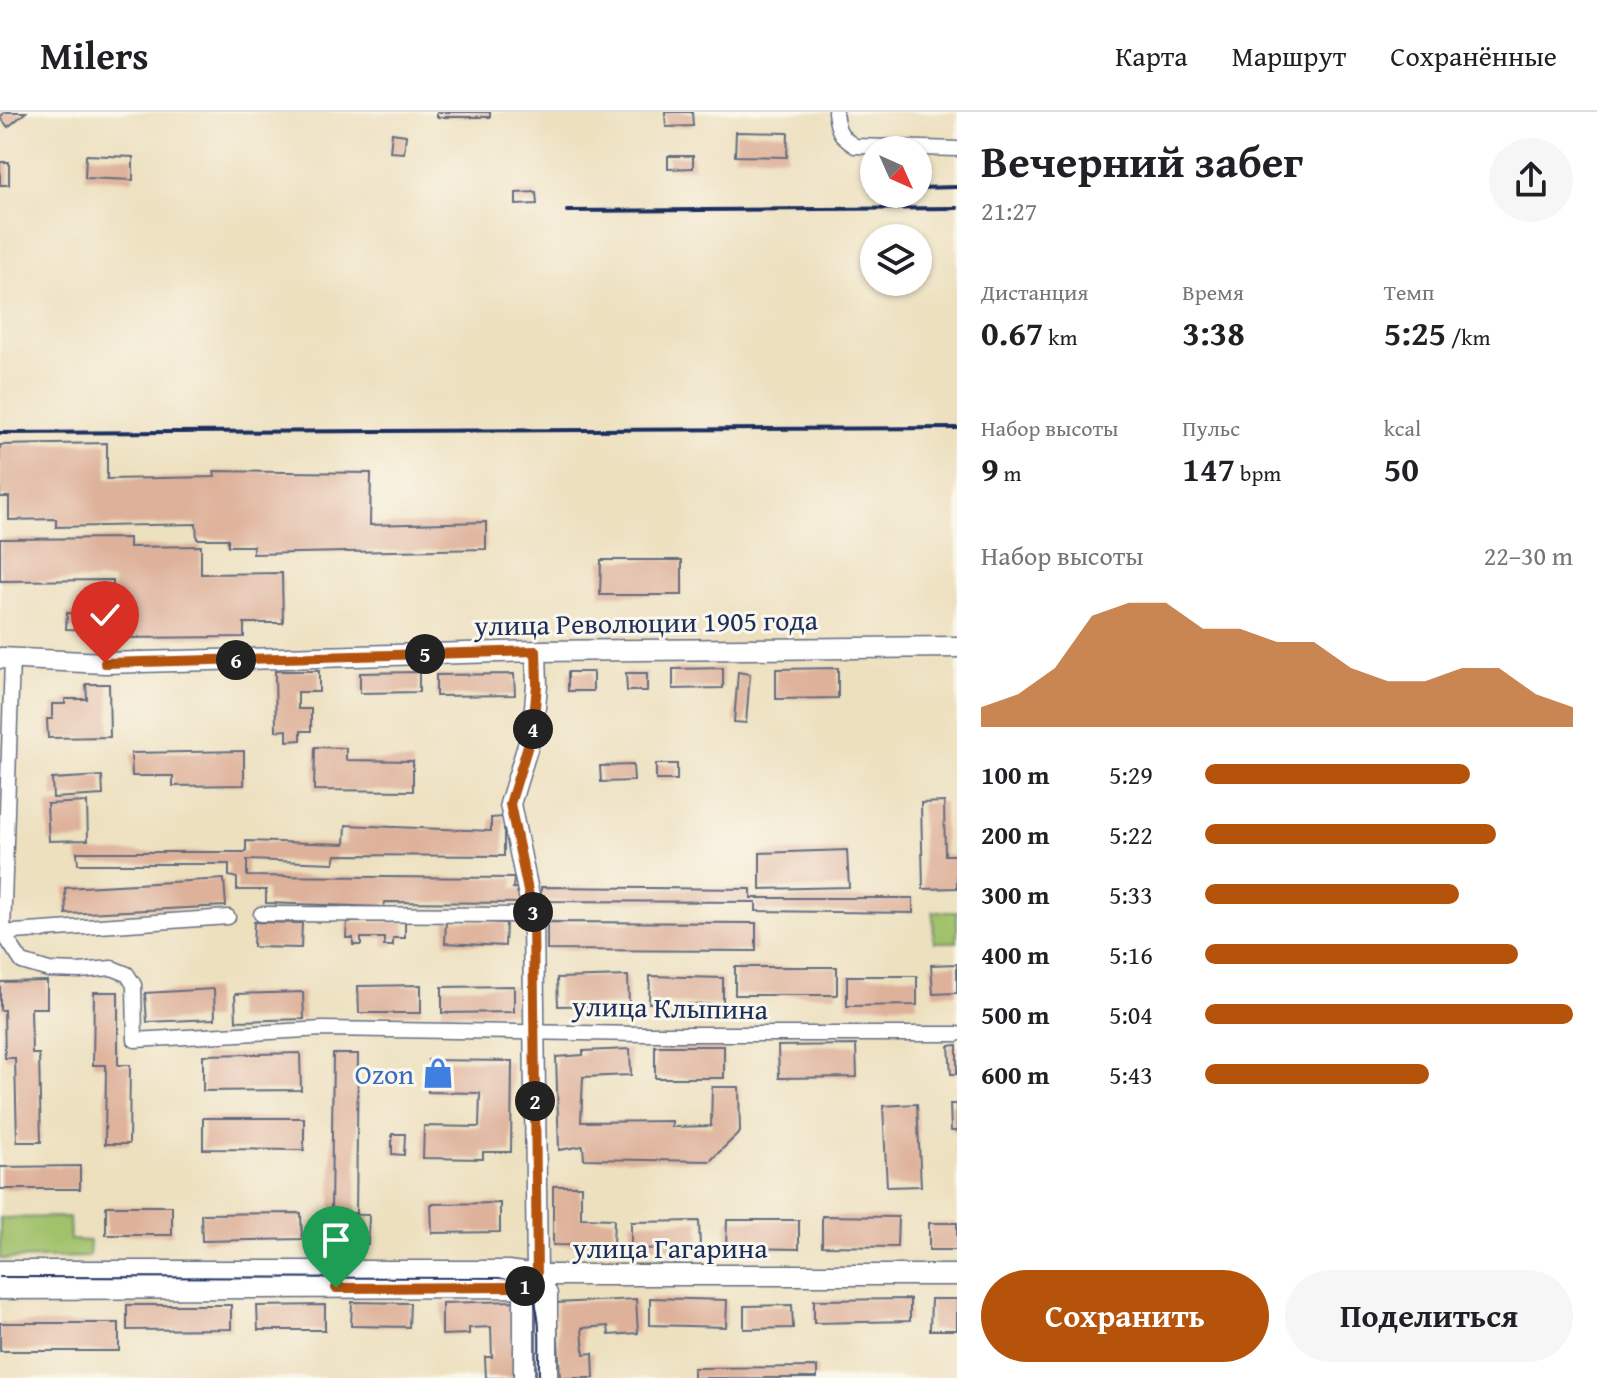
<!DOCTYPE html>
<html lang="ru">
<head>
<meta charset="utf-8">
<style>
  body { margin:0; font-family:"Gentium Book Plus",serif; background:#f6f6f6; color:#202124; height:100vh; display:flex; flex-direction:column; font-size:30px; white-space:nowrap }
  * { box-sizing:border-box; margin:0 }
  p { font-size:26px; color:#757577 }
  .icon { flex:none; width:44px; height:44px; fill:none; stroke:currentColor; stroke-width:2; stroke-linecap:round; stroke-linejoin:round }
  .map { position:relative; flex:1; overflow:hidden }
  .sheet { display:flex; flex-direction:column; background:#fff; width:640px }
  .sheet>* { flex:none }
  .needle { width:52px; rotate:135deg }
  .buttons { position:absolute; left:860px; top:24px; display:grid; gap:16px }
  .buttons a { display:grid; place-items:center; width:72px; height:72px; border-radius:50%; background:#fff; box-shadow:0 2px 6px #0004; font-size:40px }
  .pin { position:absolute; display:grid; place-items:center; width:68px; height:68px; color:#fff; margin:-82px -34px; border-radius:50% 50% 50% 0; rotate:-45deg; box-shadow:0 0 8px #0007 }
  .pin .icon { rotate:45deg }
  .km { position:absolute; width:40px; height:40px; margin:-20px; border-radius:50%; background:#222; color:#fff; font-size:22px; line-height:40px; text-align:center }
  .round { display:grid; place-items:center; flex:none; width:84px; height:84px; border-radius:42px; background:#f6f6f6 }
  .headline { display:flex; align-items:center; justify-content:space-between; height:136px; padding:0 24px }
  h1 { font-size:44px; font-weight:800; line-height:60px }
  .metrics { display:grid; grid-template-columns:repeat(3,1fr); gap:12px; height:136px; padding:8px 24px }
  .metrics div { display:grid; align-content:center }
  .metrics b { font-size:34px; font-weight:800 }
  .metrics small { font-size:22px; font-weight:400 }
  .metrics p { font-size:22px }
  .chart { height:224px; padding:16px 24px }
  .chart p { display:flex; justify-content:space-between }
  .chart svg { width:100%; height:144px; margin-top:8px; fill:#b45309; opacity:.7 }
  .cta { display:flex; gap:16px; margin-top:auto; padding:16px 24px }
  .cta a { flex:1; height:92px; border-radius:48px; background:#b45309; color:#fff; font-size:32px; font-weight:800; line-height:92px; text-align:center }
  .cta a+a { background:#f6f6f6; color:#202124 }
  ul { padding:0 24px; list-style:none; font-size:26px }
  li { display:grid; grid-template-columns:128px 96px 1fr; align-items:center; height:60px }
  li i { height:20px; border-radius:10px; background:#b45309 }
  header { display:flex; align-items:center; gap:48px; box-sizing:border-box; height:112px; padding:0 40px; background:#fff; border-bottom:2px solid #e0e0e0 }
  header strong { font-size:38px }
  nav { display:flex; gap:44px; margin-inline-start:auto; font-size:28px }
  main { display:flex; flex:1; min-height:0 }
  .map>svg:first-child { display:block }
  .green { fill:#a1c16a; stroke:#5e7864; stroke-width:2 }
  .building { fill:#deb19a }
  .lines { fill:none; stroke-linecap:round; stroke-linejoin:round }
  .street-casing { stroke:#646d80; stroke-width:17 }
  .secondary-casing { stroke:#646d80; stroke-width:23 }
  .street { stroke:#fff; stroke-width:14 }
  .secondary { stroke:#fff; stroke-width:20 }
  .tram { stroke:#1b2f5e; stroke-width:2 }
  .rail { stroke:#1b2f5e; stroke-width:4 }
  .route-casing { stroke:#fff; stroke-width:16 }
  .route { stroke:#b45309; stroke-width:10 }
  .labels { text-anchor:middle; dominant-baseline:central; stroke-width:6; stroke-linejoin:round; paint-order:stroke }
  .street-label { font-size:28px; fill:#1b2f5e; stroke:#fbf7ec }
  .shop-label { font-size:28px; fill:#366cbe; stroke:#fbf7ec; text-anchor:end }
</style>
</head>
<body>
<header>
<strong>Milers</strong>
<nav><a>Карта</a><a>Маршрут</a><a>Сохранённые</a></nav>
</header>
<main>
<div class="map">
<svg width="957" height="1266" viewBox="0 0 957 1266">
  <rect width="100%" height="100%" fill="#fbf7ec"/>
  <filter id="ink" filterUnits="userSpaceOnUse"><feTurbulence type="fractalNoise" baseFrequency=".0125" numOctaves="2"/><feDisplacementMap in="SourceGraphic" scale="16" xChannelSelector="R" yChannelSelector="G"/><feConvolveMatrix kernelMatrix="1 2 1 2 8 2 1 2 1" color-interpolation-filters="sRGB"/></filter>
  <filter id="wash" filterUnits="userSpaceOnUse"><feTurbulence type="fractalNoise" baseFrequency=".006" numOctaves="4" result="noise"/><feDisplacementMap in="SourceGraphic" scale="32" xChannelSelector="R" yChannelSelector="G"/><feGaussianBlur stdDeviation="1.8" result="paint"/><feColorMatrix in="noise" values="0 0 0 0 0 0 0 0 0 0 0 0 0 0 0 0 0 1.4 0 .05"/><feComposite in="paint" operator="in"/></filter>
  <g filter="url(#wash)">
    <rect width="100%" height="100%" fill="#ede0bf"/>
    <path class="green" d="M933 800H957V830H934Z
      M69 1105 70 1128 90 1129 89 1145 0 1147V1106Z"/>
    <g id="blocks">
      <path class="building" d="M5 0H26L8 15 0 5Z
        M437 0H490V5H437Z
        M665 0H692L693 14 666 15Z
        M736 20 788 21 787 45 735 44Z
        M392 21 406 23 404 41 390 40Z
        M86 43 133 45V68L85 66Z
        M668 44H693V56L668 57Z
        M0 50H9V73H0Z
        M536 80 537 92 516 93V81Z
        M107 331V367L215 365 214 359 371 361 370 413 486 410V437L253 442V434H228V427H197L196 412 56 415V407L9 408V385H0V333Z
        M129 426V435L201 434V462L282 461 283 511H244V525L113 526V468L0 469V427Z
        M601 448H682V483H600Z
        M67 501 103 503 102 518 66 517Z
        M723 556V576L673 577V557Z
        M838 556V586L776 587V557Z
        M275 559H319V580H298V597H311V619H301V628L287 629V618L276 619Z
        M419 560V580L360 581V561Z
        M568 560H593V579H568Z
        M738 560 750 562 746 611 734 610Z
        M626 561H647V579H627Z
        M514 562 515 583 436 584V563Z
        M86 572H109L110 625 48 626 47 607H52V592H65V587H87Z
        M315 635 346 636V648L413 649V679L314 678Z
        M244 639V673L173 674V664H132L131 641Z
        M656 652H677V668H656Z
        M633 653 634 669 601 670 600 654Z
        M102 664 103 683 53 686 52 667Z
        M87 690 88 728 49 729 47 692Z
        M944 690 945 743H957V776L923 777 921 691Z
        M504 705V744L336 743 334 751 247 748V764L514 766 513 776 523 777V791L385 790 384 795 266 791V778H237V766L229 764V752H78L77 740H246V729L345 732 346 713 491 719V706Z
        M847 738 849 775 760 777V741Z
        M224 767 226 794 66 802 65 776Z
        M541 775 751 777V786H913V801L756 799V790L541 789Z
        M446 808 506 811 505 834 445 831Z
        M254 810 302 811 301 836 253 835Z
        M347 810H405V826H393V834H384V826H361V833H353V826H346Z
        M547 810 756 811V839L547 838Z
        M957 852V881L933 882 931 853Z
        M735 855H837V883H735Z
        M628 864 629 893 558 894 557 866Z
        M650 864 723 866V893L649 891Z
        M847 864H917V893L847 894Z
        M47 869V896H31L32 942H39L41 1030H17L15 946H5L4 898H0V870Z
        M421 873V901H359L358 874Z
        M514 874V900L442 901V875Z
        M214 877 215 907 147 910 145 881Z
        M94 880H118V953H130L129 1032H105L106 953H93Z
        M303 880 304 907 236 909 235 882Z
        M856 933 857 965 779 966 778 934Z
        M957 933V962H951L949 934Z
        M655 934H724V966H655Z
        M630 937 631 963 583 965 581 1010 672 1009V1015L711 1014 712 975H739L740 1020 710 1049 584 1047 583 1034 559 1038 556 945 583 943V939Z
        M300 941 301 978 203 979V943Z
        M333 942H358L356 1101 341 1102 369 1103 368 1132 324 1131 325 1101H331Z
        M428 948 512 949 511 1040H483V1047L423 1046 424 1014 479 1015 480 981 428 980Z
        M917 992 921 1074 887 1075 883 994Z
        M950 992H957V1019H951Z
        M203 1006H304V1038L203 1037Z
        M392 1022H405L404 1043 392 1042Z
        M80 1054V1077H0V1055Z
        M553 1074H581V1106L614 1107 613 1134 553 1133Z
        M500 1091V1120L432 1121 431 1092Z
        M106 1094H172V1123H106Z
        M301 1101 302 1127 202 1129 201 1102Z
        M822 1104 898 1105 897 1135 822 1134Z
        M727 1108H799V1137L726 1136Z
        M699 1109 700 1136 631 1137V1110Z
        M929 1111H957V1138H929Z
        M650 1186 727 1188 726 1215 650 1213Z
        M636 1187 638 1221 609 1223 608 1214 582 1216 584 1242 593 1241 594 1266H560L556 1191Z
        M910 1187V1209L814 1211V1188Z
        M931 1187H957V1218H930Z
        M515 1189 516 1266H486L485 1245H492L491 1215 469 1216V1222L442 1223V1191Z
        M352 1190 410 1191 409 1215 351 1214Z
        M127 1193H231V1217L127 1218Z
        M325 1193V1218H258L257 1194Z
        M792 1193 793 1216 744 1217V1194Z
        M0 1211H119V1239H0Z
        M817 1255V1266H693V1256Z"/>
    </g>
  </g>
  <g filter="url(#ink)">
    <use href="#blocks" fill-opacity="0" stroke="#646d80" stroke-width="2"/>
    <g class="lines">
      <defs>
        <path id="street" d="M835 0C837 17 840 25 855 34L957 37
          M12 547 3 821 22 850 49 858 79 859 112 856 127 862 134 873 135 928 323 917 643 922H957
          M261 802 533 803
          M0 821 228 805"/>
        <path id="secondary" d="M536 539 537 573 533 617 510 692 533 803 537 1163 547 1182V1266
          M0 546 105 551 536 539 957 535
          M0 1159H508L537 1163H957
          M0 1177 524 1175
          M524 1266V1175L534 1166"/>
      </defs>
      <use href="#street" class="street-casing"/>
      <use href="#secondary" class="secondary-casing"/>
      <use href="#street" class="street"/>
      <use href="#secondary" class="secondary"/>
      <path class="tram" d="M0 1165 499 1166C508 1168 521 1170 528 1178 544 1195 538 1243 539 1266"/>
      <path class="rail" d="M918 76 957 75
        M567 99 957 96
        M0 321 957 316"/>
    </g>
  </g>
  <g class="lines" filter="url(#ink)">
    <defs>
      <path id="route" d="M105 551 536 539 537 573 533 617 510 692 533 803 537 1163 524 1175 336 1176"/>
    </defs>
    <use href="#route" class="route-casing"/>
    <use href="#route" class="route"/>
  </g>
  <defs>
    <symbol id="shop-bare" viewBox="-9 -9 18 18"><path d="M-5-2.5h2.3a2.7 3.5 0 0 1 5.4 0H5L5.5 6h-11ZM-1.5-2.5h3a1.5 2.3 0 0 0-3 0Z" fill="#3f7fe0" stroke="#fbf7ec" stroke-width="2.5" paint-order="stroke"/></symbol>
  </defs>
  <g fill-rule="evenodd">
    <use href="#shop-bare" x="416" y="939" width="44" height="44"/>
  </g>
  <g class="labels">
    <g class="street-label">
      <text transform="translate(646 510) rotate(-1)">улица Революции 1905 года</text>
      <text transform="translate(670 895) rotate(1)">улица Клыпина</text>
      <text x="670" y="1135">улица Гагарина</text>
    </g>
    <g class="shop-label">
      <text x="414" y="961">Ozon</text>
    </g>
  </g>
</svg>
<div class="buttons">
<a><svg class="needle" viewBox="-14 -14 28 28"><path d="M0-13l5 13h-10z" fill="#e53935"/><path d="M0 13l5-13h-10z" fill="#757577"/></svg></a>
<a><svg class="icon" aria-label="layers" viewBox="0 0 24 24"><path d="M12 4l9 5-9 5-9-5zM3 14l9 5 9-5"/></svg></a>
</div>
<div class="pin" style="left:336px;top:1176px;background:#1e9e55"><svg class="icon" aria-label="arrive" viewBox="0 0 24 24"><path d="M6 21V4h12l-3 4 3 4H6"/></svg></div>
<div class="pin" style="left:105px;top:551px;background:#d93025"><svg class="icon" aria-label="check" viewBox="0 0 24 24"><path d="M5 12l5 5 9-10"/></svg></div>
<b class="km" style="left:525px;top:1174px">1</b>
<b class="km" style="left:535px;top:989px">2</b>
<b class="km" style="left:533px;top:800px">3</b>
<b class="km" style="left:533px;top:617px">4</b>
<b class="km" style="left:425px;top:542px">5</b>
<b class="km" style="left:236px;top:548px">6</b>
</div>
<section class="sheet">
<div class="headline"><div><h1>Вечерний забег</h1><p>21:27</p></div><a class="round"><svg class="icon" aria-label="share" viewBox="0 0 24 24"><path d="M12 15V3M7 8l5-5 5 5M5 13v7h14v-7"/></svg></a></div>
<div class="metrics">
<div><p>Дистанция</p><b>0.67<small> km</small></b></div>
<div><p>Время</p><b>3:38</b></div>
<div><p>Темп</p><b>5:25<small> /km</small></b></div>
</div>
<div class="metrics">
<div><p>Набор высоты</p><b>9<small> m</small></b></div>
<div><p>Пульс</p><b>147<small> bpm</small></b></div>
<div><p>kcal</p><b>50</b></div>
</div>
<div class="chart"><p><span>Набор высоты</span>22–30 m</p>
<svg viewBox="0 0 160 44" preserveAspectRatio="none"><path d="M0 44V38L10 34L20 26L30 10L40 6L50 6L60 14L70 14L80 18L90 18L100 26L110 30L120 30L130 26L140 26L150 34L160 38V44z"/></svg>
</div>
<ul>
<li><b>100 m</b>5:29<i style="width:72%"></i></li>
<li><b>200 m</b>5:22<i style="width:79%"></i></li>
<li><b>300 m</b>5:33<i style="width:69%"></i></li>
<li><b>400 m</b>5:16<i style="width:85%"></i></li>
<li><b>500 m</b>5:04<i style="width:100%"></i></li>
<li><b>600 m</b>5:43<i style="width:61%"></i></li>
</ul>
<div class="cta"><a>Сохранить</a><a>Поделиться</a></div>
</section>
</main>
</body>
</html>
